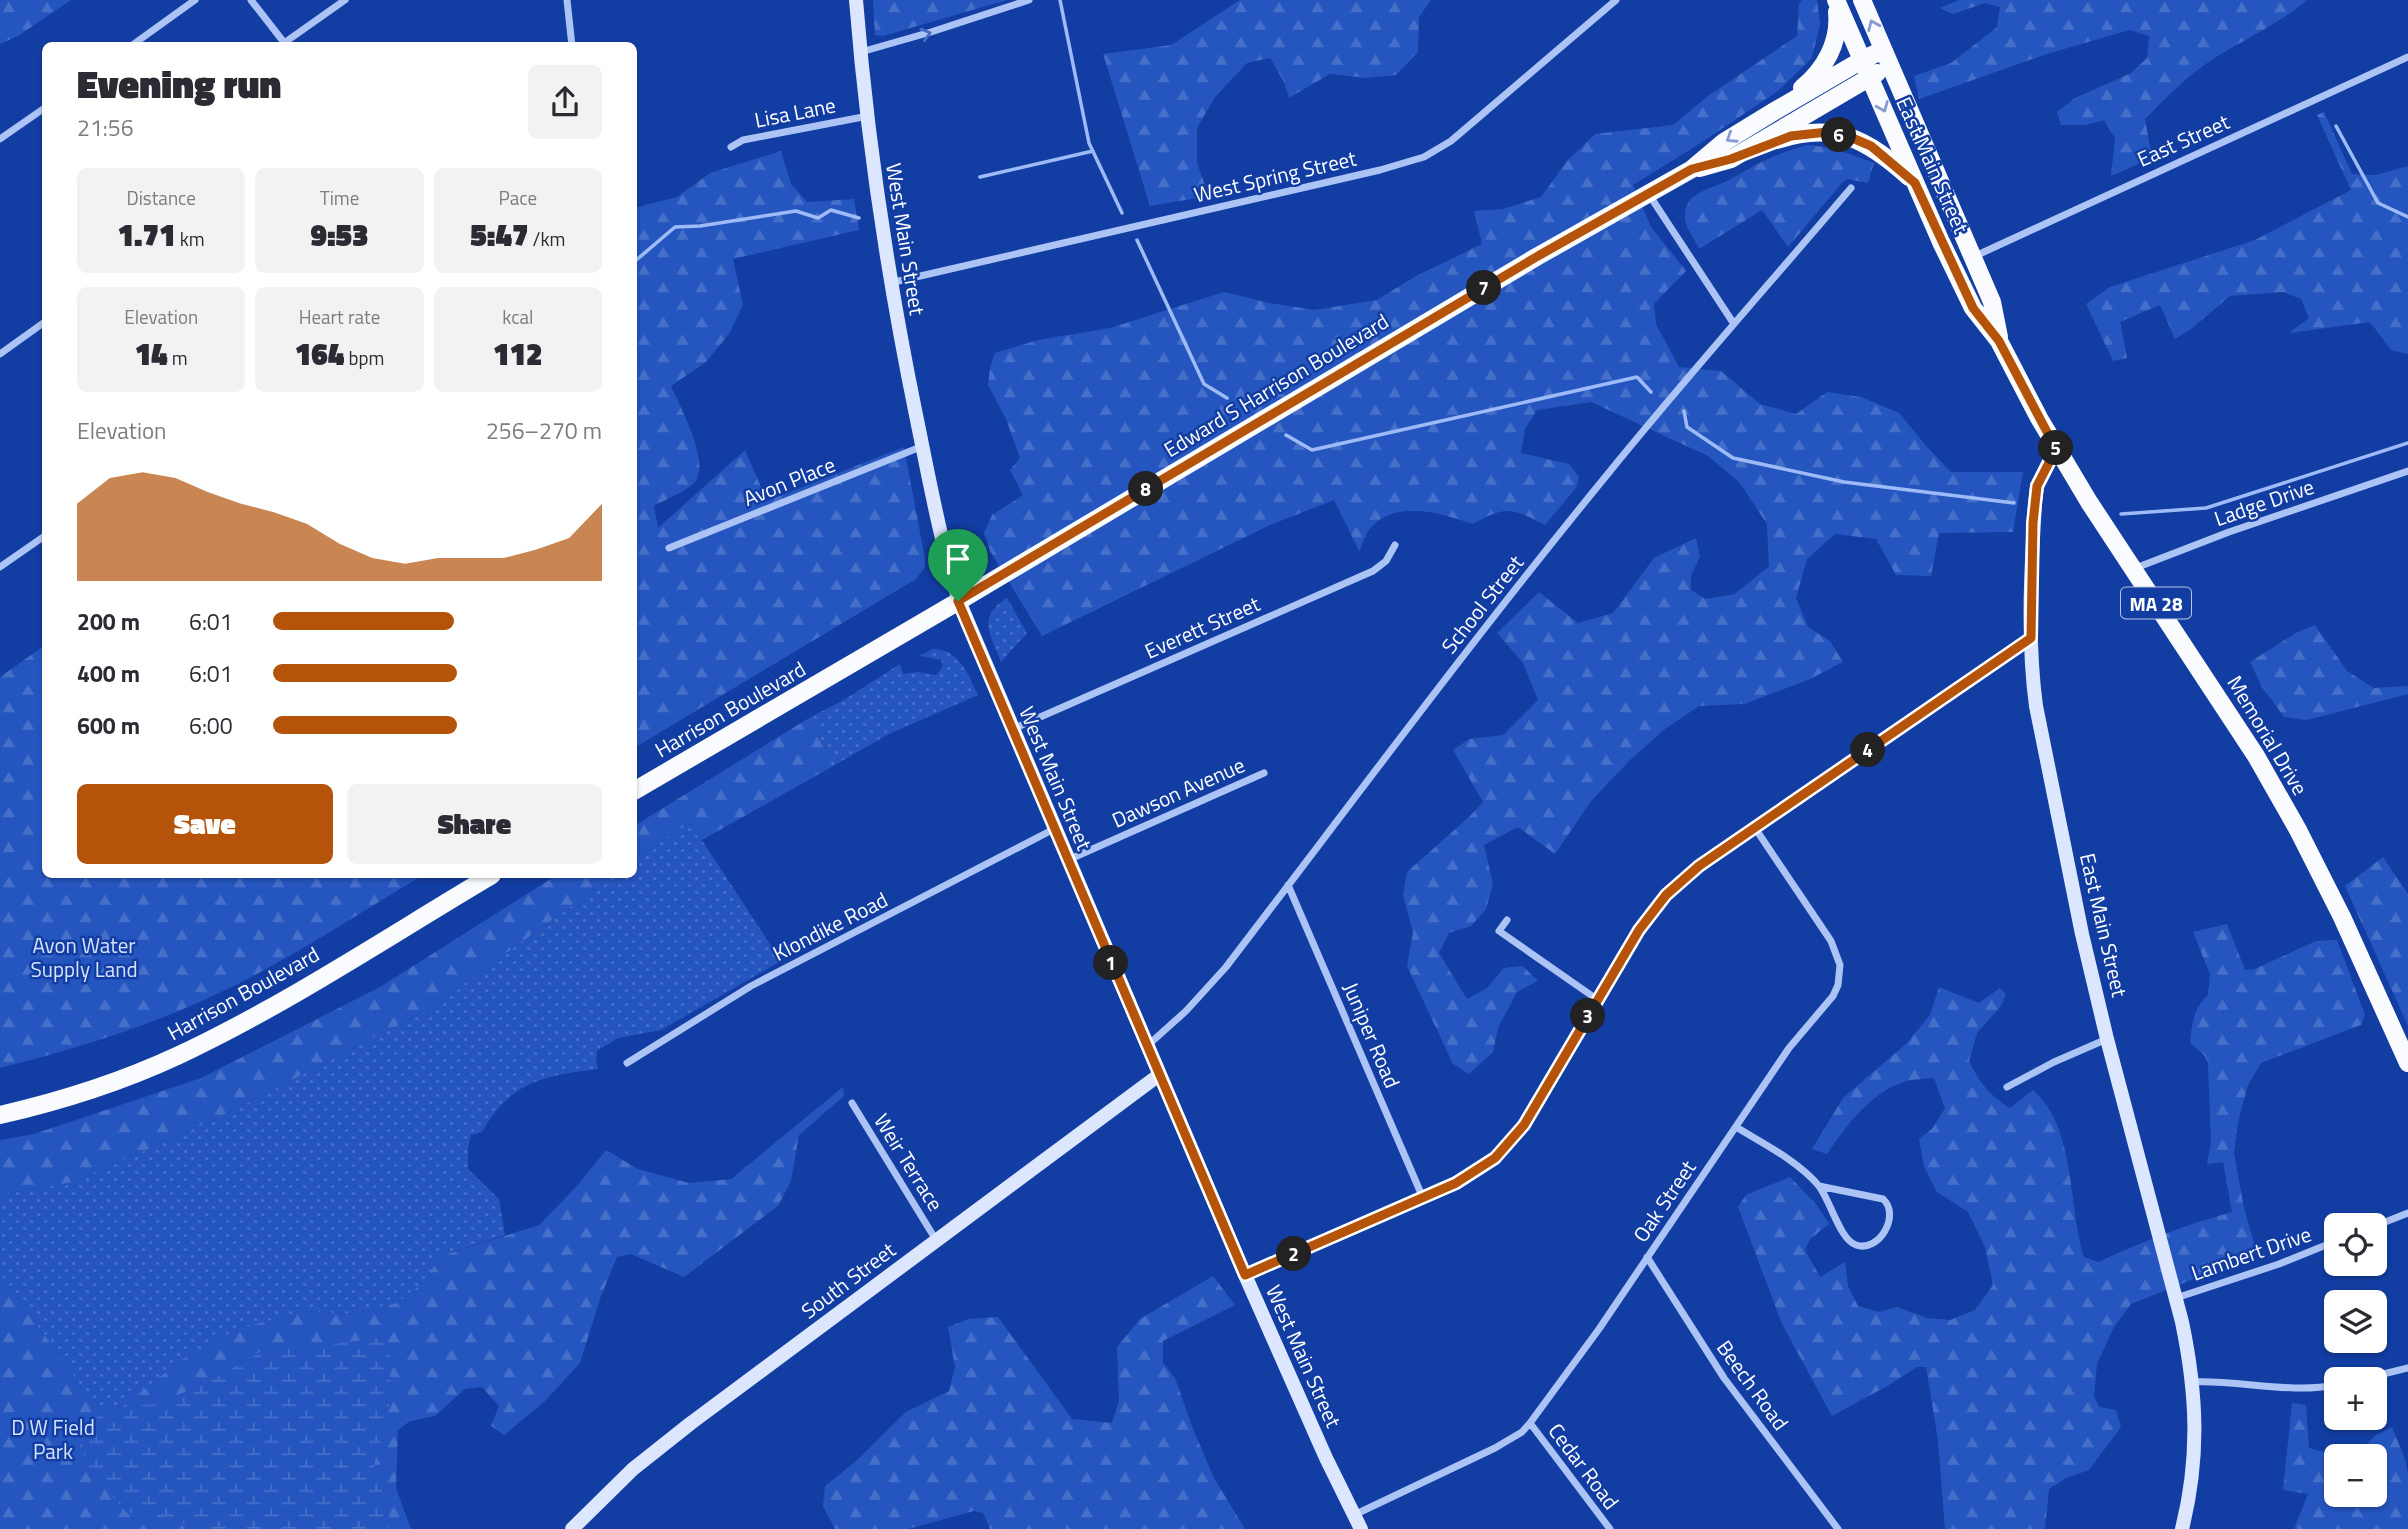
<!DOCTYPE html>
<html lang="en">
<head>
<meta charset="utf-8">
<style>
  body { margin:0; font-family:"Titillium Web",sans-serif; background:#f2f2f3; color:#2b2b33; height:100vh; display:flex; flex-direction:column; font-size:26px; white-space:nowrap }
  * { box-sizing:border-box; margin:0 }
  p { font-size:23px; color:#7c7c81 }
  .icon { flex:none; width:38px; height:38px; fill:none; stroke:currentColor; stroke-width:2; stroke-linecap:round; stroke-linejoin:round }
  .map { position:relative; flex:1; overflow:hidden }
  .side { position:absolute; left:42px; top:42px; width:595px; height:836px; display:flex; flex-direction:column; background:#fff; border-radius:10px; box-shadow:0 2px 5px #0004 }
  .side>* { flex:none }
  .fabs { position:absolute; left:2324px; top:1213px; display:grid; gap:14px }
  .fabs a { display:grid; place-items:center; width:63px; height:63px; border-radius:10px; background:#fff; box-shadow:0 2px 5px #0004; font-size:35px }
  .pin { position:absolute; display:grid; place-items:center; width:60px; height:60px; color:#fff; margin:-72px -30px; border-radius:50% 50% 50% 0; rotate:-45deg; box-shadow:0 0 7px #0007 }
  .pin .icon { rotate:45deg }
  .km { position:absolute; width:35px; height:35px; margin:-18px; border-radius:50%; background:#222; color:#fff; font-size:19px; line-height:35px; text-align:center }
  .round { display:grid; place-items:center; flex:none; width:74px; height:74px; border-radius:10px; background:#f2f2f3 }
  .head { display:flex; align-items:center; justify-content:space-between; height:119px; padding:0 35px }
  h1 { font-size:38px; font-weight:800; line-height:52px }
  .metrics { display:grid; grid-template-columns:repeat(3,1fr); gap:10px; height:119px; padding:7px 35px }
  .metrics div { display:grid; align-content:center; border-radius:10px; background:#f2f2f3; text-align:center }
  .metrics b { font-size:30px; font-weight:800 }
  .metrics small { font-size:19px; font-weight:400 }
  .metrics p { font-size:19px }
  .chart { height:196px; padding:14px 35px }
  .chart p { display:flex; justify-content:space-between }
  .chart svg { width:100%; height:126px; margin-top:7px; fill:#b45309; opacity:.7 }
  .button { display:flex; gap:14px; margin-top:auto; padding:14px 35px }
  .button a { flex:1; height:80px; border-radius:10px; background:#b45309; color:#fff; font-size:28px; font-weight:800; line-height:80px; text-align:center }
  .button a+a { background:#f2f2f3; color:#2b2b33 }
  ul { padding:0 35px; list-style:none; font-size:23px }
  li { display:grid; grid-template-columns:112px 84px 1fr; align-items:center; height:52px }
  li i { height:18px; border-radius:9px; background:#b45309 }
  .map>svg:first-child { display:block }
  .grass { fill:url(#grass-dots) }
  .forest { fill:url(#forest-firs); fill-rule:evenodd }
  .wetland { fill:url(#wetland-marsh) }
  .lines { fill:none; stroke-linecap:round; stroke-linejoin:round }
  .stream { stroke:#9ebbf8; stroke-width:3.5 }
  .street { stroke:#acc3f5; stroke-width:7 }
  .secondary { stroke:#dce6fe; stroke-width:14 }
  .primary { stroke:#fafbff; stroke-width:18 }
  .oneway { stroke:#869cd0 }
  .oneway2 { stroke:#486cbf }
  .route-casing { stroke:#fff; stroke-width:14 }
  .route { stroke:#b45309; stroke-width:9 }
  .labels { text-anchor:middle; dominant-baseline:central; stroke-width:5; stroke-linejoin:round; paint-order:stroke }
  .shield { fill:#123da2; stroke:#b8c5e3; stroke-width:2 }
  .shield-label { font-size:19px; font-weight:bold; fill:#fff }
  .street-label { font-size:21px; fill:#fff; stroke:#123da2 }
  .park-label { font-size:21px; fill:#d5e2fe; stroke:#123da2 }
</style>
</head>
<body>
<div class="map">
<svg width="2408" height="1529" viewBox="0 0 2408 1529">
  <defs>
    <pattern id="grass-dots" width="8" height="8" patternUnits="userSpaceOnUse" patternTransform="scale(1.75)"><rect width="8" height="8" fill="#2556c0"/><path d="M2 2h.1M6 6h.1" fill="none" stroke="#466fc9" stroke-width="1.8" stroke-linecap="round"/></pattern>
    <pattern id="forest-firs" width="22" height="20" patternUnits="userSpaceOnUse" patternTransform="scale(1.75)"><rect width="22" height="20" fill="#2556c0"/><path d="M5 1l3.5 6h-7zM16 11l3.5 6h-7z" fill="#466fc9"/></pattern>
    <pattern id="wetland-marsh" width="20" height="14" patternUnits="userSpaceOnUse" patternTransform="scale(1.75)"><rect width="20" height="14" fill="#2556c0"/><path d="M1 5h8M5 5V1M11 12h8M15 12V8" fill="none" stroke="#466fc9"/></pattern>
  </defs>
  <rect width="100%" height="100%" fill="#123da2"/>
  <path class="grass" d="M1007 598 1027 633 1001 662C991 635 976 617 1007 598Z
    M932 649C960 649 967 673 978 695L889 734 835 765 809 718 842 701 900 664 903 674 918 672 936 675 943 666 941 660 920 656Z
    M690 822 781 961 661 1030 618 1038 597 1051 596 1060 598 1069C543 1076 511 1081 482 1132L471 1135 468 1148V1169L499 1199 505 1235 441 1256 423 1283 397 1303 351 1314 304 1311 181 1360 106 1421 0 1274V1195L73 1182 216 1119 429 1009 614 875H634V861Z"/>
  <path class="forest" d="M0 0H71L18 36 0 44Z
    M873 0H1007L883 36 875 35Z
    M1240 0H1431L1419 17 1418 52 1396 75 1366 78 1330 74 1289 98 1284 82 1270 58 1247 63 1215 97 1197 128V163L1209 196 1150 206 1103 54 1171 45Z
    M1802 0H1817L1820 24 1812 58 1778 91 1696 146 1633 185 1651 227 1686 271 1654 304 1656 324 1679 367 1721 371 1760 404 1796 414 1827 392 1861 397 1899 413 1928 448 1951 472H2023L2013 532 1939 533 1931 576 1896 575 1876 539 1835 534 1807 559 1796 598 1808 627 1830 641 1843 662 1808 680 1744 704 1699 706 1665 729 1630 760 1591 801 1555 854 1518 827 1484 845 1493 884 1486 909 1471 926 1449 933 1439 953 1467 999 1487 988 1504 968 1523 966 1538 981 1517 992 1498 1028 1493 1052 1469 1074 1453 1064 1407 966 1413 933 1403 894 1407 872 1469 817 1483 802 1453 750 1469 739 1503 735 1538 700 1523 663 1497 633 1539 592 1578 623 1613 613 1654 558 1696 538 1700 556 1691 576V590L1705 599 1735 594 1769 566 1767 524 1739 482 1708 456 1591 402 1537 410 1525 429 1521 453 1569 464 1579 477 1576 488 1545 525C1513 508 1506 505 1473 524 1442 514 1400 499 1372 526 1366 532 1363 544 1359 551L1334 500 1270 525 1042 636 990 551 984 533 992 515 1023 495 1010 470 1020 458 1006 419 988 385 990 367 995 353 1038 340 1110 328 1224 292 1270 303 1314 310 1377 300 1416 276 1482 244 1474 211 1503 209 1541 197 1567 161 1595 134 1673 125 1708 96 1797 36 1799 4Z
    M1959 0H2307C2278 25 2242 40 2210 61 2187 76 2165 99 2145 119L2152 158 2111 176 2115 138 2104 120 2086 125H2061L2057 112 2075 98 2131 73 2147 58 2149 36 2129 30 2044 55 1919 99 1914 76 1951 63 1997 27 2000 7 1985 3 1953 14 1940 8Z
    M2324 112 2352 174 2376 175 2408 166V354L2391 350 2370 322 2289 333 2309 318 2301 299 2283 292 2230 296 2191 329 2175 339 2160 305 2120 322 2127 358 2113 361 2086 304 2110 287 2255 240 2351 190 2317 115Z
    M1808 145 1833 148 1874 163 1868 183 1847 179 1841 184 1788 247 1762 210 1699 249C1695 238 1684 228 1685 215 1685 191 1713 189 1729 180 1758 164 1775 153 1808 145Z
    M781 151 791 184 807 202 854 199 859 230 733 259 743 305 729 334 706 362 671 386C680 407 713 466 693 484 683 493 666 499 654 506L658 528 745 450 767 501 904 447 925 559V567L916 579 634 748V208L677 197 710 173Z
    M2315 625 2347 671 2374 688 2408 686V694L2307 720 2284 717 2262 687 2250 662 2296 633Z
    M45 645 46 875H423C356 915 291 959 221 992 151 1026 75 1049 0 1068V677Z
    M809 718 835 765 702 840 690 822 634 861V826Z
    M2383 857 2408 894V1026L2345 886Z
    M557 875H614L429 1009 216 1119 73 1182 0 1195V1140L34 1134 201 1078 380 987Z
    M2227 924 2245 970 2255 969 2316 941 2337 940 2365 1015 2361 1025 2261 1063 2248 1085 2238 1122 2234 1153 2244 1208 2257 1253 2226 1260 2201 1276 2131 1304 2114 1327 2097 1364 2094 1396 2099 1407 2116 1410 2121 1427 2089 1470 2066 1478 2049 1489 2045 1529H1945L1938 1440 1926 1367H1917L1889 1385 1832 1416 1782 1324 1738 1207 1746 1195 1790 1177 1816 1204 1829 1224 1810 1239 1805 1250 1820 1277 1845 1262 1848 1286 1858 1306 1879 1312 1897 1307 1927 1318 1950 1320 1975 1310 1993 1285 1985 1247 1968 1212 1937 1192 1924 1167 1919 1139 1932 1129 1945 1108 1934 1078C1925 1079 1915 1079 1907 1081 1871 1091 1846 1126 1827 1154L1812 1149 1843 1098 1907 1043 1930 1015 1939 987 1979 1003 2000 988 2006 994 2001 1006 1977 1033 1969 1061C1979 1082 1990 1096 2010 1108L2033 1090C2076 1127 2068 1206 2084 1257L2099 1262C2142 1241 2186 1225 2232 1212L2223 1162 2207 1164 2211 1143 2208 1062 2203 1054 2190 1043C2192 1023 2193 1009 2208 995L2210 974 2193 932Z
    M843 1087 844 1096 799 1135 791 1181 778 1206 684 1277 631 1254 617 1257 601 1296 580 1363 545 1401 504 1435 491 1426 499 1406 482 1387 465 1389 435 1416 410 1421 398 1430 396 1488 411 1529H0V1274L106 1420 181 1360 238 1329 304 1311 351 1314 397 1303 423 1283 441 1256 539 1225 577 1186 606 1150 638 1169 689 1183 731 1179Z
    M1213 1276 1235 1305 1163 1341V1363L1175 1378 1193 1429 1214 1478 1245 1529H990L983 1513 974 1511 908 1529H835L823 1506 825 1486 855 1462 906 1412 949 1391 955 1367 948 1327 969 1319 998 1317 1072 1419 1112 1423 1119 1400 1117 1347 1140 1319Z
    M2292 1403 2306 1405 2309 1448 2324 1452 2356 1454 2376 1435 2392 1427 2405 1459 2408 1474V1529H2294L2308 1494 2283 1490ZM2336 1456H2375V1494H2336Z"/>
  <path class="wetland" d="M385 1337 390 1348 391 1399 374 1465 389 1514 388 1529H202L158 1515 127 1513 86 1467 82 1444 83 1428 109 1408 157 1404 215 1379 265 1349 312 1347Z"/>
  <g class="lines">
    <path class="stream" d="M1060 0 1089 143 1122 213
      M2336 126 2378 203 2408 217
      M980 177 1093 151
      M1137 240 1204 384 1227 398
      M634 262 675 227 700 226 796 211 818 218 831 210 859 218
      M1684 411 1687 427 1733 458 1844 482 2014 503
      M1286 435 1312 450 1637 377 1651 392
      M2121 514 2206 508 2408 443"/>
    <path class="street" d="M251 0 286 45
      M567 0 572 46
      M284 43 345 0
      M131 46 195 0
      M861 52 931 32 1029 0
      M0 139 46 107
      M731 147 743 140 868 116
      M1648 193 1734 324
      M1973 257 2408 57
      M890 283 1380 170 1424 157 1451 141 1616 0
      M0 354 46 321
      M669 548 923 446
      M0 567 46 535
      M2133 569 2229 532 2408 471
      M1013 729 1373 571 1386 561 1395 545
      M1068 860 1264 773
      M1288 885 1423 1198
      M1507 920 1499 931 1598 1000
      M1147 1046 1186 1011 1226 967C1353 801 1478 632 1611 470 1689 374 1771 282 1851 188
      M627 1063 751 986 1054 829
      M2007 1087 2054 1062 2107 1039
      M852 1103 936 1240
      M1736 1127C1764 1144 1798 1161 1819 1186 1830 1200 1840 1240 1856 1245 1879 1253 1901 1215 1883 1199L1819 1186
      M2375 1226 2408 1213
      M1647 1257 1724 1378 1838 1529
      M1245 1275 1456 1183 1495 1158 1524 1126 1639 930 1666 895 1699 866 2030 637
      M2176 1298 2279 1264 2336 1241
      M2363 1379 2408 1368
      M2193 1382C2240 1380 2290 1394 2336 1385
      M1530 1423 1610 1529
      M1354 1515 1495 1448 1522 1432 1530 1423 1599 1329 1789 1048 1833 996 1838 985 1840 965 1831 941 1755 828"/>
    <path class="secondary" d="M856 0C867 140 888 278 916 415 929 478 940 540 959 601L1245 1275 1326 1458 1361 1529
      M2056 448 2037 486 2035 503C2031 570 2027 639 2036 706L2082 934 2107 1039 2182 1322C2197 1394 2200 1457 2182 1529
      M572 1529 633 1469 691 1423 1159 1075"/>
    <path class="primary" d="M1836 0 1941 242 1973 308 1999 341 2039 418 2089 502 2256 756 2298 830 2342 917 2408 1063
      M1862 0 1992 302 1999 337
      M1802 88C1825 69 1840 42 1837 12
      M1777 140C1835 121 1867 139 1909 177
      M1699 168 1731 159 1877 73
      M634 791 959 601 1538 256 1692 169 1724 142 1773 112 1862 60 1883 50
      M0 1115C61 1101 121 1082 177 1056 286 1005 389 936 492 875"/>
  </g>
  <defs><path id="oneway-chevron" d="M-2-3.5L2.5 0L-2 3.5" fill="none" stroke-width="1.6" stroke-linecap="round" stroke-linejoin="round" transform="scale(1.75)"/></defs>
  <g class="oneway">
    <use href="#oneway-chevron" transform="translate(1873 25) rotate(-113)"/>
    <use href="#oneway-chevron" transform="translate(1883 107) rotate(67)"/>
    <use href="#oneway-chevron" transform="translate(1731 138) rotate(147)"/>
  </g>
  <use class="oneway2" href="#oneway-chevron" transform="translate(926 34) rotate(-16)"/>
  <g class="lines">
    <defs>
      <path id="route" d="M1827 132 1850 137 1871 146 1915 183 1973 308 1999 341 2056 449 2037 486 2033 523 2031 638 1699 866 1666 895 1639 930 1524 1125 1495 1158 1456 1183 1245 1275 958 601 1538 256 1692 169 1731 159 1791 136Z"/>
    </defs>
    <use href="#route" class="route-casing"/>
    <use href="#route" class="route"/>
  </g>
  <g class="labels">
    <rect class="shield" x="2121" y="587.5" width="70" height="31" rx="5"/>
    <g class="shield-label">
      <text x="2156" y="603">MA 28</text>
    </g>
    <g class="street-label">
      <text transform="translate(795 112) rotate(-11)">Lisa Lane</text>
      <text transform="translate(2183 140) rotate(-24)">East Street</text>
      <text transform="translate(1933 165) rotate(66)">East Main Street</text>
      <text transform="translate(1275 176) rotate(-13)">West Spring Street</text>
      <text transform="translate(906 239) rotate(81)">West Main Street</text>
      <text transform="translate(1276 385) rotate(-31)">Edward S Harrison Boulevard</text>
      <text transform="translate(789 481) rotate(-22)">Avon Place</text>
      <text transform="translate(2264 502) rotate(-19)">Ladge Drive</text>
      <text transform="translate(1482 604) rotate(-52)">School Street</text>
      <text transform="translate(1202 627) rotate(-24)">Everett Street</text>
      <text transform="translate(730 709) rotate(-30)">Harrison Boulevard</text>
      <text transform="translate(2268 735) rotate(59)">Memorial Drive</text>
      <text transform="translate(1056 778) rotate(67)">West Main Street</text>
      <text transform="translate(1178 792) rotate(-24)">Dawson Avenue</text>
      <text transform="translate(2104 925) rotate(77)">East Main Street</text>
      <text transform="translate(830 926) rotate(-27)">Klondike Road</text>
      <text transform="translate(243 993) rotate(-29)">Harrison Boulevard</text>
      <text transform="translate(1372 1035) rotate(67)">Juniper Road</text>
      <text transform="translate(909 1162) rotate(58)">Weir Terrace</text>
      <text transform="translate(1664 1201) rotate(-56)">Oak Street</text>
      <text transform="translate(2251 1253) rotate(-19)">Lambert Drive</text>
      <text transform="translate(848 1280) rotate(-37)">South Street</text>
      <text transform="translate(1304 1356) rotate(66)">West Main Street</text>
      <text transform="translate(1753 1385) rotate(54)">Beech Road</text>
      <text transform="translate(1584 1466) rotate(53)">Cedar Road</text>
    </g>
    <g class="park-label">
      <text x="84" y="945">Avon Water<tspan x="84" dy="24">Supply Land</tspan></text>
      <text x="53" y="1427">D W Field<tspan x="53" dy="24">Park</tspan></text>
    </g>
  </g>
</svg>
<div class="fabs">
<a><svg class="icon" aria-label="locate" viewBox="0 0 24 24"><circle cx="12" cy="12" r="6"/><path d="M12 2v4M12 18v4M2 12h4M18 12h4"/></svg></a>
<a><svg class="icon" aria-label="layers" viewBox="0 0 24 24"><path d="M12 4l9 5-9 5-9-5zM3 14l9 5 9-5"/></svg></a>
<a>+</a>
<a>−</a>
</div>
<div class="pin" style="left:958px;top:601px;background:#1e9e55"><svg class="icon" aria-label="arrive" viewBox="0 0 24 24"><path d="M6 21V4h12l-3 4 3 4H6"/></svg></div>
<b class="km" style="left:1111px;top:963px">1</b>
<b class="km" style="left:1294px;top:1254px">2</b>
<b class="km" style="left:1588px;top:1016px">3</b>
<b class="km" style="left:1868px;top:750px">4</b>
<b class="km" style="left:2056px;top:448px">5</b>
<b class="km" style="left:1839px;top:135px">6</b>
<b class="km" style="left:1484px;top:288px">7</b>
<b class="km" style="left:1146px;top:489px">8</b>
<section class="side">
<div class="head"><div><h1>Evening run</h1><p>21:56</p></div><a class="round"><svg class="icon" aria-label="share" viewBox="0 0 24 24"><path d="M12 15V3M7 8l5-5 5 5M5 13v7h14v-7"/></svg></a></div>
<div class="metrics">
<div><p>Distance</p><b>1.71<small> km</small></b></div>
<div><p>Time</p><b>9:53</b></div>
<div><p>Pace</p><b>5:47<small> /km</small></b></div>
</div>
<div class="metrics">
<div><p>Elevation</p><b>14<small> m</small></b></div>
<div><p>Heart rate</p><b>164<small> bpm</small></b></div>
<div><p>kcal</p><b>112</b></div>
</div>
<div class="chart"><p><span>Elevation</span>256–270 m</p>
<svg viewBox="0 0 160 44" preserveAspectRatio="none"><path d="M0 44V17L10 8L20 6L30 8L40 13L50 17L60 20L70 24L80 31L90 36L100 38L110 36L120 36L130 36L140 33L150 29L160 17V44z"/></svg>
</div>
<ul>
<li><b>200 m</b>6:01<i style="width:55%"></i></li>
<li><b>400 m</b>6:01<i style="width:56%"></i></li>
<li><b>600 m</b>6:00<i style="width:56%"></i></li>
</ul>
<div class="button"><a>Save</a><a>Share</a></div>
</section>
</div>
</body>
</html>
